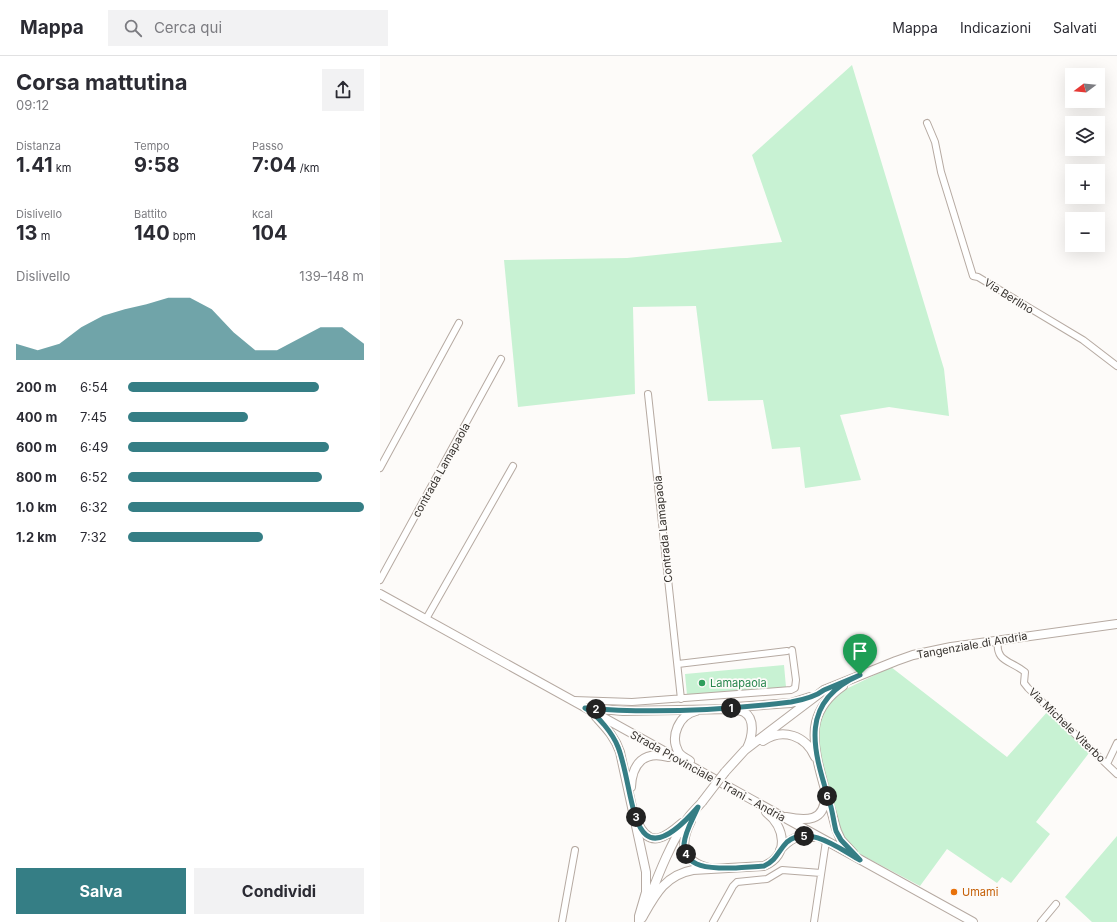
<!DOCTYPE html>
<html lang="it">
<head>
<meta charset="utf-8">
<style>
  body { margin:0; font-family:Inter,sans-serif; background:#f2f2f3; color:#2b2b33; height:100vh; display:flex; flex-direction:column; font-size:15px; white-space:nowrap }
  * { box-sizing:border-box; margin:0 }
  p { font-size:13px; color:#7c7c81 }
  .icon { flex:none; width:22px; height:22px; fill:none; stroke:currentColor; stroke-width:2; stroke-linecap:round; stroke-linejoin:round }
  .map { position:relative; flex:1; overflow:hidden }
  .details { display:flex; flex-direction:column; background:#fff; width:380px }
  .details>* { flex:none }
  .needle { width:26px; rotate:254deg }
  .fabs { position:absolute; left:685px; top:12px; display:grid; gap:8px }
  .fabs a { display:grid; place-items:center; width:40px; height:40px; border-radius:0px; background:#fff; box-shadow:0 4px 16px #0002; font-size:20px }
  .pin { position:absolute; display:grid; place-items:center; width:34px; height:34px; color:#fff; margin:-41px -17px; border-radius:50% 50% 50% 0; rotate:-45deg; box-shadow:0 0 4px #0007 }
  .pin .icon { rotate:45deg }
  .km { position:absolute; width:20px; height:20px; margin:-10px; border-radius:50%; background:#222; color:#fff; font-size:11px; line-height:20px; text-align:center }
  .round { display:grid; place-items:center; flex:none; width:42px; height:42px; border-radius:0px; background:#f2f2f3 }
  .head { display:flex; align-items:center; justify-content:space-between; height:68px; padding:0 16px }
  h1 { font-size:22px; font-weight:700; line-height:30px }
  .stats { display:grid; grid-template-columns:repeat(3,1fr); gap:6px; height:68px; padding:4px 16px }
  .stats div { display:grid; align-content:center }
  .stats b { font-size:20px; font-weight:700 }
  .stats small { font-size:11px; font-weight:400 }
  .stats p { font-size:11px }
  .chart { height:112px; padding:8px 16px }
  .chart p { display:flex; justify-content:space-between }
  .chart svg { width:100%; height:72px; margin-top:4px; fill:#357e85; opacity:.7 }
  .primary-button { display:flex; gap:8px; margin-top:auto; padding:8px 16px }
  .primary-button a { flex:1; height:46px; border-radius:0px; background:#357e85; color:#fff; font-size:16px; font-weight:700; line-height:46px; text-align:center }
  .primary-button a+a { background:#f2f2f3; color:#2b2b33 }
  ul { padding:0 16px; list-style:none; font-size:13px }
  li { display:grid; grid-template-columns:64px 48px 1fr; align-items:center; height:30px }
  li i { height:10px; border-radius:5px; background:#357e85 }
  header { display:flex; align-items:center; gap:24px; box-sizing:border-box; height:56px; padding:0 20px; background:#fff; border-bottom:1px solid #e1e1e2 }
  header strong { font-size:19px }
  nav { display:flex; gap:22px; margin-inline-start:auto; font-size:14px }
  .search { width:280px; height:36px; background:#f2f2f3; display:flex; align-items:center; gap:10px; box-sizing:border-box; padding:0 14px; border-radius:0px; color:#7c7c81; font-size:15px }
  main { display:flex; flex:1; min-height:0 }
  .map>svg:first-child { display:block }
  .green { fill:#c8f2d3 }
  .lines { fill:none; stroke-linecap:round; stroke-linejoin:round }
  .minor-casing { stroke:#b6aaa2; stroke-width:8 }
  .major-casing { stroke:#b6aaa2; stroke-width:10 }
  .minor { stroke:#fff; stroke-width:6 }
  .major { stroke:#fff; stroke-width:8 }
  .major-bridge-casing { stroke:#b6aaa2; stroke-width:10; stroke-linecap:butt }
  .major-bridge { stroke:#fff; stroke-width:8 }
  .route-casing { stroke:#fff; stroke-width:8 }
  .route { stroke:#357e85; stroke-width:5 }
  .leisure-dot { fill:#2e9e5b; stroke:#fdfbf9; stroke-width:1.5 }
  .food-dot { fill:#e8710a; stroke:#fdfbf9; stroke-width:1.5 }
  .labels { text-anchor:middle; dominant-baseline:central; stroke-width:3.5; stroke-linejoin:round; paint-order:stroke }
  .street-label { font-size:11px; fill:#35312d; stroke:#fdfbf9 }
  .leisure-label { font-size:11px; fill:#27864d; stroke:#fdfbf9; text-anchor:start }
  .food-label { font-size:11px; fill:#c56008; stroke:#fdfbf9; text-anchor:start }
</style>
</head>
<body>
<header>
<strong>Mappa</strong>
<div class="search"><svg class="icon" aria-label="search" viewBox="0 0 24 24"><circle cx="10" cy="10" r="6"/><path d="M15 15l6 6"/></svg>Cerca qui</div>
<nav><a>Mappa</a><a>Indicazioni</a><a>Salvati</a></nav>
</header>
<main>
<section class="details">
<div class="head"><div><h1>Corsa mattutina</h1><p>09:12</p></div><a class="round"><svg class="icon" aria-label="share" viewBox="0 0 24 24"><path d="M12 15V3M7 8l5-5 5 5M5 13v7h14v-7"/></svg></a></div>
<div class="stats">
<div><p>Distanza</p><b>1.41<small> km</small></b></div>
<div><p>Tempo</p><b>9:58</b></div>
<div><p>Passo</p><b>7:04<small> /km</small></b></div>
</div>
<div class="stats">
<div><p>Dislivello</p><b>13<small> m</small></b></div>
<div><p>Battito</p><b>140<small> bpm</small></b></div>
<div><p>kcal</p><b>104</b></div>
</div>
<div class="chart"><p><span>Dislivello</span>139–148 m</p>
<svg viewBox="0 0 160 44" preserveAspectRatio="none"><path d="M0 44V34L10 38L20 34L30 24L40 17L50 13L60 10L70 6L80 6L90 13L100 27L110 38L120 38L130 31L140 24L150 24L160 34V44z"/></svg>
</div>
<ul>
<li><b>200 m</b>6:54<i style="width:81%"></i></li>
<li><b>400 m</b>7:45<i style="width:51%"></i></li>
<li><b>600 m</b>6:49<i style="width:85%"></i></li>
<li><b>800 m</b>6:52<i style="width:82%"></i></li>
<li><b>1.0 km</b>6:32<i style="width:100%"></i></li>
<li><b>1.2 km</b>7:32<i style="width:57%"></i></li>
</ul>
<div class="primary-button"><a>Salva</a><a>Condividi</a></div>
</section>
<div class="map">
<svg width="737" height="866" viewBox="0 0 737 866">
  <rect width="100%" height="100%" fill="#fdfbf9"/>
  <path class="green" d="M472 9 564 313 569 360 509 351 460 359 481 424 425 432 420 391 392 393 383 344 328 345 316 250 253 251 255 338 138 351 124 204 247 202 402 186 372 99Z
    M404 609 406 631 307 639 305 618Z
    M511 611 627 701 668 655 709 697 656 766 670 778 631 827 622 821 617 827 567 793 540 830 476 796 460 777 437 685 439 662 447 645 460 636Z
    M737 780V866H712L685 841Z"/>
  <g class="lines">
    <defs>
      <path id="minor" d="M547 67 555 86 561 116 593 220 598 221 703 284 737 310
        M268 338 301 643
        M0 412 79 267
        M0 524 121 303
        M46 563 133 410
        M618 584C615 606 630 604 645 616L644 627 648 632 698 681 737 718
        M298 608 407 595
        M194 644 252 646 411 634 415 632 416 624 412 594
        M727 708 737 687
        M182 866 195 794
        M333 866 353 830 357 826 387 823 402 814 441 817
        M434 866 446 785
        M661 866 676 848"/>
      <path id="major" d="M0 538 593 866
        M463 630C450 639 440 650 436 666 430 690 444 728 450 751 453 759 454 767 457 775L461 784 473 797
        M355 651 411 647 430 641
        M209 652 243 655 354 653C357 654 361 655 364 656 376 663 372 682 367 692
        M216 661C226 672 235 681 240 696L266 816V836L259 860V866
        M383 685C403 671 426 680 435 701
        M310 705C306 702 300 700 298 695 290 680 299 659 316 655
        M345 716 365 694 444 634 516 605 533 599 571 591 737 568
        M251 731C252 708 264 694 288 701
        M406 761C426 765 445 766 445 740
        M311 765C299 788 302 805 329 812
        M258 767C270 794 287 780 302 767
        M400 794C410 783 418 778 433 781
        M269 843C279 817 292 784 308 762 312 756 318 751 322 746
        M262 862C275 839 285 819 313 814L384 810C410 799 405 771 386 756"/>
    </defs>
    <use href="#minor" class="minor-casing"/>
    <use href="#major" class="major-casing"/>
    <use href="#minor" class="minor"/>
    <use href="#major" class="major"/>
    <defs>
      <path id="major-bridge" d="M322 746 345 716"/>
    </defs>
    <use href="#major-bridge" class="major-bridge-casing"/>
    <use href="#major-bridge" class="major-bridge"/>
  </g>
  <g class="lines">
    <defs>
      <path id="route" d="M480 619C415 647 435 698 451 751 453 759 454 767 456 775L461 784 480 804C460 793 428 768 407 786 398 795 397 804 384 810 375 811 365 811 356 812 338 812 304 815 304 788 305 775 313 763 318 751 248 831 256 737 238 691 233 678 218 659 205 652 273 658 344 654 411 646 422 644 435 641 444 634Z"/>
    </defs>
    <use href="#route" class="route-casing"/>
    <use href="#route" class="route"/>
  </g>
  <circle class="leisure-dot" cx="322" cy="627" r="4"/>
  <circle class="food-dot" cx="574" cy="836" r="4"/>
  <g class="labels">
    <g class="street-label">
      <text transform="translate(629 240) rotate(32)">Via Berlino</text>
      <text transform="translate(61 414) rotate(-61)">contrada Lamapaola</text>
      <text transform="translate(283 473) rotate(-96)">Contrada Lamapaola</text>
      <text transform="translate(592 589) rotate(-10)">Tangenziale di Andria</text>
      <text transform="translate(687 669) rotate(44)">Via Michele Viterbo</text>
      <text transform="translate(328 720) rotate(29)">Strada Provinciale 1 Trani - Andria</text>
    </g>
    <g class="leisure-label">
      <text x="330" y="627">Lamapaola</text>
    </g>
    <g class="food-label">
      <text x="582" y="836">Umami</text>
    </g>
  </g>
</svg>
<div class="fabs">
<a><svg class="needle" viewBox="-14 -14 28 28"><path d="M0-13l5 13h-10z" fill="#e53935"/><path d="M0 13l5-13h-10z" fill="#7c7c81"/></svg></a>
<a><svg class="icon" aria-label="layers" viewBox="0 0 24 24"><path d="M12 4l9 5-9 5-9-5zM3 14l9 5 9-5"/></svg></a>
<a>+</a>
<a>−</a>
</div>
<div class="pin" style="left:480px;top:619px;background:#1e9e55"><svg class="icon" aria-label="arrive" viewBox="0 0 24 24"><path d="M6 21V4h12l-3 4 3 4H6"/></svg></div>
<b class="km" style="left:351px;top:652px">1</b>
<b class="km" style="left:216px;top:653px">2</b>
<b class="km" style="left:256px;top:761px">3</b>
<b class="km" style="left:306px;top:798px">4</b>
<b class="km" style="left:424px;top:780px">5</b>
<b class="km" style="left:447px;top:740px">6</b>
</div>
</main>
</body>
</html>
